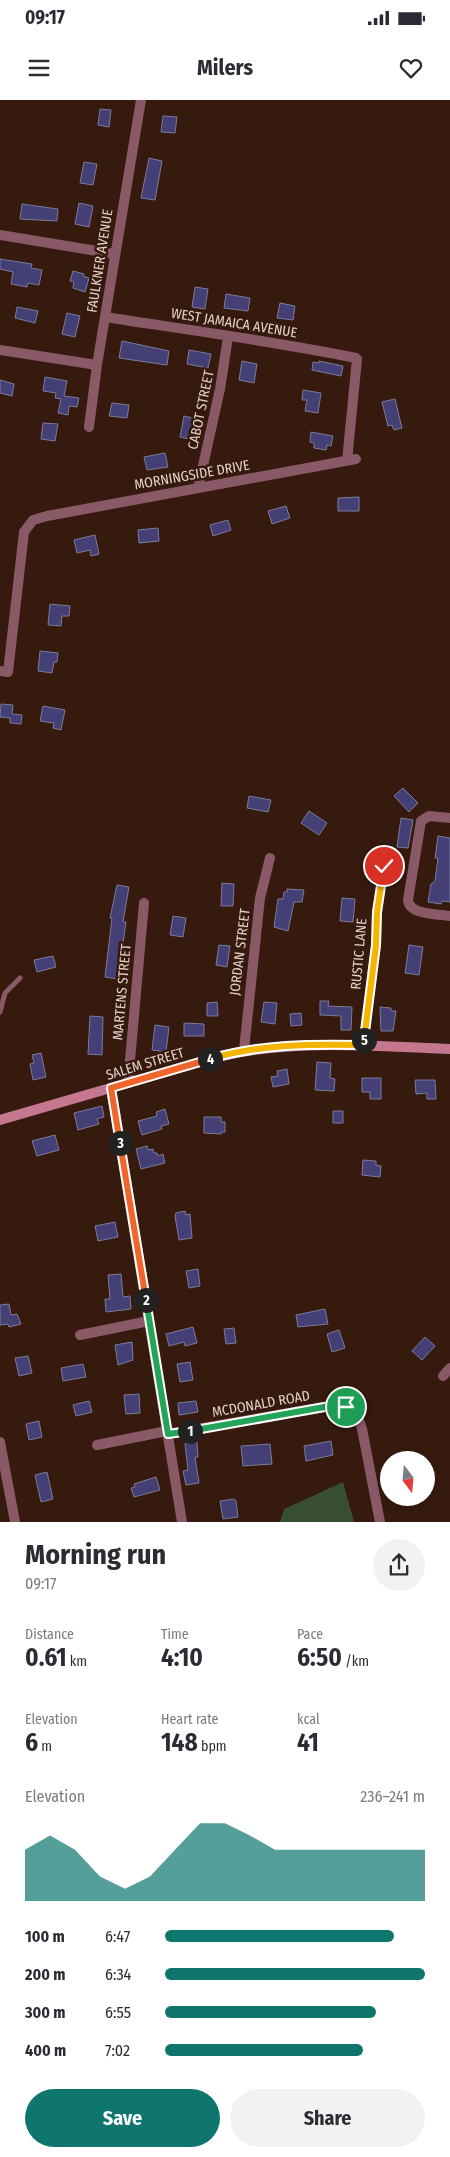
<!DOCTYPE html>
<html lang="en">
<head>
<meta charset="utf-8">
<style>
  body { margin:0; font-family:"Fira Sans Condensed",sans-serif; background:#f2f2f3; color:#2b2b33; height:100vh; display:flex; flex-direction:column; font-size:19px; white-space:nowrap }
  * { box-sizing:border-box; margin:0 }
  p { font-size:16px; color:#7c7c81 }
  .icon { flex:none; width:28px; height:28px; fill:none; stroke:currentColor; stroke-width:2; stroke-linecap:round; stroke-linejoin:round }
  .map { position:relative; height:1422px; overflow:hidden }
  .drawer { display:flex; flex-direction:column; background:#fff; flex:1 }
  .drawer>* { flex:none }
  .needle { width:32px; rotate:164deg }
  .controls { position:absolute; left:380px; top:1351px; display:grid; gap:10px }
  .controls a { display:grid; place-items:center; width:55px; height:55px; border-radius:50%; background:#fff; box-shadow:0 2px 8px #0003; font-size:25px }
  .pin { position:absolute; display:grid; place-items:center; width:42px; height:42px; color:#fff; margin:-21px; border:2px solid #fff; border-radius:50%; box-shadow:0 1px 5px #0007 }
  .km { position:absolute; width:25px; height:25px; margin:-12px; border-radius:50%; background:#222; color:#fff; font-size:14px; line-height:25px; text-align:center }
  .round { display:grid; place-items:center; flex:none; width:52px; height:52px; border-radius:26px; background:#f2f2f3 }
  .headline { display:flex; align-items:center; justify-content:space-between; height:85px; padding:0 25px }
  h1 { font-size:28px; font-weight:700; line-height:38px }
  .figures { display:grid; grid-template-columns:repeat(3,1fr); gap:8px; height:85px; padding:5px 25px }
  .figures div { display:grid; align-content:center }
  .figures b { font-size:25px; font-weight:700 }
  .figures small { font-size:14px; font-weight:400 }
  .figures p { font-size:14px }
  .chart { height:140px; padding:10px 25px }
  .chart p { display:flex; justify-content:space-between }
  .chart svg { width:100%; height:90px; margin-top:5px; fill:#0f766e; opacity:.7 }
  .action { display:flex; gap:10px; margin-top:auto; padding:10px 25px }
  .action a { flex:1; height:58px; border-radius:30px; background:#0f766e; color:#fff; font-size:20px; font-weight:700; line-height:58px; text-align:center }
  .action a+a { background:#f2f2f3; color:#2b2b33 }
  ul { padding:0 25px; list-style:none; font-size:16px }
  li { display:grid; grid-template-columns:80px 60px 1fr; align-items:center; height:38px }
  li i { height:12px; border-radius:6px; background:#0f766e }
  .status { display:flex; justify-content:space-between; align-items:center; height:35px; padding:0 25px; background:#fff; direction:ltr }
  .status svg { height:14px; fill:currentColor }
  header { display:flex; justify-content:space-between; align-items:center; height:65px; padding:0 25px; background:#fff; font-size:22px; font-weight:700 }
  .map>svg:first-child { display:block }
  .green { fill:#374e30 }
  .building { fill:#443f74; stroke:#7c7b9b }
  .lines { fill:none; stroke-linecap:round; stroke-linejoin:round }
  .lane { stroke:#8a5968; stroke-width:5 }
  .street { stroke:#8a5968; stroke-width:10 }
  .secondary { stroke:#c5778f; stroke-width:10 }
  .split-1-casing { stroke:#fff; stroke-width:10 }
  .split-2-casing { stroke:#fff; stroke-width:10 }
  .split-3-casing { stroke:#fff; stroke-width:10 }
  .split-4-casing { stroke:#fff; stroke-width:10 }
  .split-5-casing { stroke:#fff; stroke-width:10 }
  .split-6-casing { stroke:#fff; stroke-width:10 }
  .split-1 { stroke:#22a559; stroke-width:6 }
  .split-2 { stroke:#22a559; stroke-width:6 }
  .split-3 { stroke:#f0652b; stroke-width:6 }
  .split-4 { stroke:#f0652b; stroke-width:6 }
  .split-5 { stroke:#f5b400; stroke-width:6 }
  .split-6 { stroke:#f5b400; stroke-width:6 }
  .labels { text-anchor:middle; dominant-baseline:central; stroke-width:5; stroke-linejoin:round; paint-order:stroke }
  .street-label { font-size:14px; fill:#e4d0c8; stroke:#361a0e }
</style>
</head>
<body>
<div class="status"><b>09:17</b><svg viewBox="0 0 49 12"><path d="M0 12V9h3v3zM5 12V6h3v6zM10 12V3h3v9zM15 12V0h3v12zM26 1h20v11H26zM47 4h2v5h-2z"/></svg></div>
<header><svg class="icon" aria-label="menu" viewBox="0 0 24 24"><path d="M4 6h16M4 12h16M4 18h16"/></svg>Milers<svg class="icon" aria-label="heart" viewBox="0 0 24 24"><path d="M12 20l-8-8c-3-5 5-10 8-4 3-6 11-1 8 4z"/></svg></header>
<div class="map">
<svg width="450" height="1422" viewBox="0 0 450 1422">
  <rect width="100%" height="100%" fill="#361a0e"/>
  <path class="green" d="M343 1382 354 1422H280L284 1409Z"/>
  <path class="building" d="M100 9 111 10 109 27 98 25Z
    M163 16 177 17 175 33 161 32Z
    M149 58 162 61 155 100 141 98Z
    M84 62 97 64 93 85 80 83Z
    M79 103 93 106 89 127 75 124Z
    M22 104 58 109 57 121 20 119Z
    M0 159 32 164 31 168 42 170 39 185 28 183 27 187 11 184 13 172 0 169Z
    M73 171 84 174 83 176 89 178 85 192 73 188 74 182 70 181Z
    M195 187 208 189 205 209 192 207Z
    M226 194 250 198 248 211 224 208Z
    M280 203 295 206 293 220 277 218Z
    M17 207 38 211 35 223 15 218Z
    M67 213 80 216 75 237 62 234Z
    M122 241 169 251 167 265 119 258Z
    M189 250 211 254 208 268 187 264Z
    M242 261 257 264 254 283 239 280Z
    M319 261 343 266 341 276 312 270 313 262 319 263Z
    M45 277 67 281 64 296 79 298 77 307 69 306 68 315 58 313 61 299 55 298 56 293 43 291Z
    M0 280 14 284 12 296 0 293Z
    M303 290 321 293 318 313 305 311 307 300H302Z
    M395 299 402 328 394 330 392 325 388 326 382 302Z
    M112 303 129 305 127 318 109 316Z
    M184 316 197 319 193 340 180 337Z
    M43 323 58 324 55 341 41 339Z
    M311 332 333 336 331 346 327 345 326 350 314 348V343L310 342Z
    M165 353 168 367 147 370 144 357Z
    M359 397V411H338V398Z
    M286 406 290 418 272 424 268 411Z
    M228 420 231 430 213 436 210 425Z
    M158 428 159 441 139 443 138 430Z
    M95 435 99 454 91 456 90 450 77 453 74 440Z
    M50 504 70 506 69 516H62L61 526 48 525Z
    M40 551 58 553 57 562H54L52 573 38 571Z
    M1 604 13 605 12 614 22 615 21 624 10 623V618L0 617Z
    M43 606 65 610 61 630 53 628 54 623 40 621Z
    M403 688 418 703 409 712 394 696Z
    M249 696 271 700 268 712 247 708Z
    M309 711 327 723 319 735 301 723Z
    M401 718 413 720 408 748 397 747Z
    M438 736 450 738V802L442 801 441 804 428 802 431 784 435 781 438 758H435Z
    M222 783 234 784 233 806H221Z
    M117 785 129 787 123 822H126L118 879 105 877 112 818H110Z
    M287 789 304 790 302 802H294L288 831 274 827 278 799H283L284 792H287Z
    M342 798 355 799 353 822 340 821Z
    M173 816 186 818 183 837 170 835Z
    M219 845 230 846 227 867 216 865Z
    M409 845 423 847 419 875 405 873Z
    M53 856 56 867 37 872 34 860Z
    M320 901H329L328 906 352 907 351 930H341V916L320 915Z
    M217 902 218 916H207V903Z
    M264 902 277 903 275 924 261 922Z
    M380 907 391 908V911H396L393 931H381Z
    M301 913 302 925 291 926 290 914Z
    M90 916 103 917 102 955 88 954Z
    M184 923 204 924V936H184Z
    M155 925 169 927 166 952 152 950Z
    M41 953 46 977 33 980 30 964 34 963 32 955Z
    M317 962 331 963 330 978 335 979 334 991 315 990Z
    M287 969 289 984 273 987 271 977 278 976 277 971Z
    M362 978H381V999H370V992H362Z
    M415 980H435L436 999H427V993L416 994Z
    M102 1006 104 1017 97 1019 99 1024 78 1030 74 1013Z
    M165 1009 169 1024 161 1026 162 1029 142 1035 138 1021 157 1016 156 1012Z
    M333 1011H343V1023H333Z
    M204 1017H221V1022H225V1032H221V1034L204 1033Z
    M55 1035 59 1050 37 1056 32 1041Z
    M147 1046 148 1050 153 1049 154 1053H157L158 1056 163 1054 165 1063 141 1069 136 1049Z
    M363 1060 376 1061V1065L381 1066 380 1077 362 1075Z
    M185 1111 186 1115 190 1114 192 1138 179 1140 175 1116 176 1113Z
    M115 1122 118 1137 98 1141 95 1126Z
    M198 1169 200 1186 189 1188 186 1171Z
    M121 1174 123 1197 130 1196 131 1209 106 1212 105 1199H110L108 1175Z
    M9 1204 11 1215 17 1214 21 1224 9 1227 8 1224 0 1225V1205Z
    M325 1209 328 1224 298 1227 296 1215Z
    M193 1227 197 1243 185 1246 184 1242 169 1246 166 1234Z
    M234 1228 236 1243 226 1244 224 1229Z
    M339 1230 345 1248 332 1252 327 1234Z
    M425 1237 435 1246 422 1260 412 1251Z
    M132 1242 133 1260 118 1265 115 1245Z
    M28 1256 32 1273 19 1276 15 1258Z
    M190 1262 193 1280 180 1282 177 1264Z
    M83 1264 86 1277 63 1281 61 1268Z
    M139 1294 140 1313 126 1314 124 1295Z
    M89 1301 92 1312 76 1316 73 1305Z
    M196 1301 198 1312 179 1315 178 1303Z
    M39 1321 42 1337 29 1340 26 1324Z
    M331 1341 333 1355 306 1361 304 1346Z
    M197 1342 198 1357H195L199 1383 186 1385 183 1371 188 1370 185 1344Z
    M270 1344 272 1364 243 1366 241 1346Z
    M47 1372 53 1399 41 1402 35 1375Z
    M156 1377 160 1390 134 1397 131 1388 135 1387 134 1384Z
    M234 1399 236 1401 238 1417 223 1419 220 1401Z"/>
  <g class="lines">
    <path class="lane" d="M0 912 5 893 20 878"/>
    <path class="street" d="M0 135 115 154
      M105 217C189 230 273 241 356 258L357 259 347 361
      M0 250 97 265
      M89 327 97 265 141 0
      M198 388 220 289 228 237
      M0 571 8 572 24 432 33 420 47 416 356 359
      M450 718 429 716 421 721 408 800C409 815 437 814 450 816
      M363 945 376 845 377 812 384 766
      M244 950 260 798 270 758
      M128 983 144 803
      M111 988 182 1422
      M80 1235 149 1221
      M443 1276 450 1268
      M168 1334 330 1306C349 1305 357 1311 362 1329L380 1422
      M0 1342 15 1422
      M97 1345 167 1331"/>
    <path class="secondary" d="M0 1020 221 956C296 939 373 946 450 949"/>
  </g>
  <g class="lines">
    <defs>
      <path id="split-1" d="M190 1331 330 1306 346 1307"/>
      <path id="split-2" d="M146 1200 168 1334 190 1331"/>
      <path id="split-3" d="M120 1043 146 1200"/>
      <path id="split-4" d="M120 1043 111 988 210 959"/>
      <path id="split-5" d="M210 959C260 944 311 944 363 945L364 940"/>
      <path id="split-6" d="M364 940 376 845 377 812 384 766"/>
    </defs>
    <use href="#split-1" class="split-1-casing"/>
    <use href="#split-2" class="split-2-casing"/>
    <use href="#split-3" class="split-3-casing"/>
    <use href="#split-4" class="split-4-casing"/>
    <use href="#split-5" class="split-5-casing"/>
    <use href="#split-6" class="split-6-casing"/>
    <use href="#split-1" class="split-1"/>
    <use href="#split-2" class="split-2"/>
    <use href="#split-3" class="split-3"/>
    <use href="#split-4" class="split-4"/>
    <use href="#split-5" class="split-5"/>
    <use href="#split-6" class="split-6"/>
  </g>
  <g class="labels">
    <g class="street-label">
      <text transform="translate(100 161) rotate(-81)">FAULKNER AVENUE</text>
      <text transform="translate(234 223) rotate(9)">WEST JAMAICA AVENUE</text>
      <text transform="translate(201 310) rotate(-78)">CABOT STREET</text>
      <text transform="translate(192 375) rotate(-10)">MORNINGSIDE DRIVE</text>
      <text transform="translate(240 852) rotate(-83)">JORDAN STREET</text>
      <text transform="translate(359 854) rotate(-85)">RUSTIC LANE</text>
      <text transform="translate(122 892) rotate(-85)">MARTENS STREET</text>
      <text transform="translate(145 964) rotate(-17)">SALEM STREET</text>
      <text transform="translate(261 1304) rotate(-10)">MCDONALD ROAD</text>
    </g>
  </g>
</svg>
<div class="controls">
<a><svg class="needle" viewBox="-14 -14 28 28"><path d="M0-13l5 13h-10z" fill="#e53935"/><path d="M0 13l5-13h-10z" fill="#7c7c81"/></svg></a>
</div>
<div class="pin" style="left:346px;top:1307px;background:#1e9e55"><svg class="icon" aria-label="arrive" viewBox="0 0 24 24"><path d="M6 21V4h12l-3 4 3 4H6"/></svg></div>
<div class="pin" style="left:384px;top:766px;background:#d93025"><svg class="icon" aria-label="check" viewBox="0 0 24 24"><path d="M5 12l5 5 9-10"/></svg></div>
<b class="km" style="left:190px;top:1331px">1</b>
<b class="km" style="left:146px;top:1200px">2</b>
<b class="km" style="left:120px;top:1043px">3</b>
<b class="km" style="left:210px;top:959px">4</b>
<b class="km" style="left:364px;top:940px">5</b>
</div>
<section class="drawer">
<div class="headline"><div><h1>Morning run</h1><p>09:17</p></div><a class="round"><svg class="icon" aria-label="share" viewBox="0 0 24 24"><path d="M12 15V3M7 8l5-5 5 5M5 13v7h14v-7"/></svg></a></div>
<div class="figures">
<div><p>Distance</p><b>0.61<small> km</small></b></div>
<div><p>Time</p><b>4:10</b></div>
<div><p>Pace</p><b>6:50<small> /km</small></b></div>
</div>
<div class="figures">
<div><p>Elevation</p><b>6<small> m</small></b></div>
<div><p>Heart rate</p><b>148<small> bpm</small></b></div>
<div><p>kcal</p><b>41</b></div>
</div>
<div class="chart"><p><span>Elevation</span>236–241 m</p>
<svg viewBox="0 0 160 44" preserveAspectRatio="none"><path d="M0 44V19L10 12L20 19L30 32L40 38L50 32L60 19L70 6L80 6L90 12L100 19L110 19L120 19L130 19L140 19L150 19L160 19V44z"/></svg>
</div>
<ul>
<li><b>100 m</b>6:47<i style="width:88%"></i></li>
<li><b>200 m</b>6:34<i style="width:100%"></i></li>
<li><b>300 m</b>6:55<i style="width:81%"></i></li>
<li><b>400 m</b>7:02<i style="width:76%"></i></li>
</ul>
<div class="action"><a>Save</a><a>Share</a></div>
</section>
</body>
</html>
